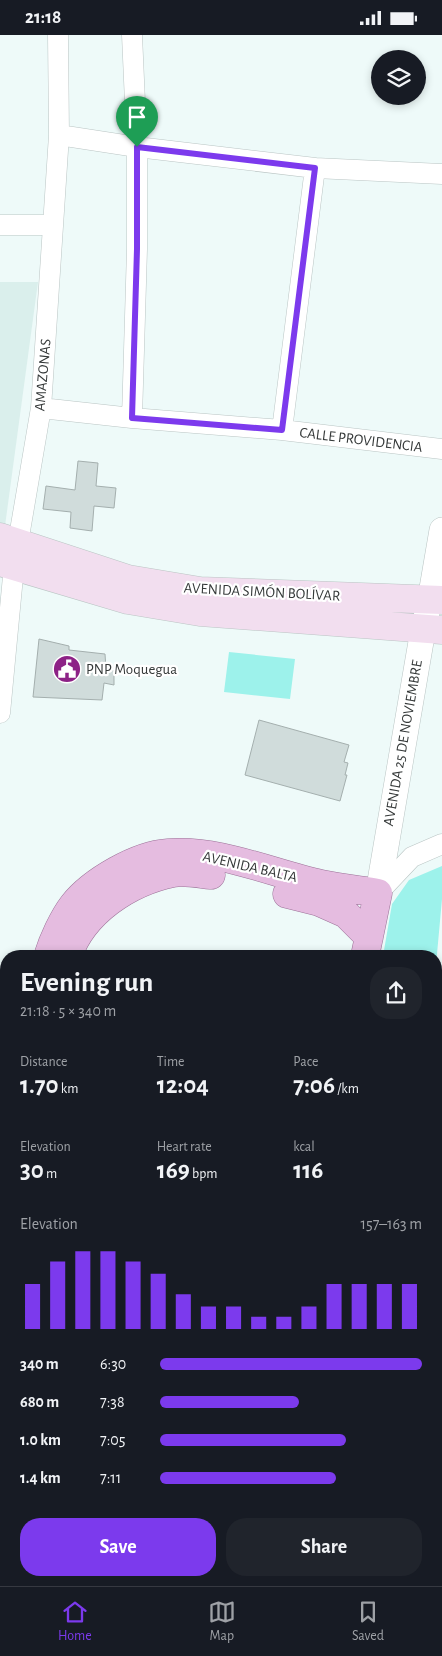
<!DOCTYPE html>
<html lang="en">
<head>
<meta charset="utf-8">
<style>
  body { margin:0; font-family:"Alegreya Sans",sans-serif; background:#20242c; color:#f1f3f6; height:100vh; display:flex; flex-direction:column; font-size:19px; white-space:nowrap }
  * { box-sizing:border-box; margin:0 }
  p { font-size:16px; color:#9ea1a6 }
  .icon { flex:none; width:28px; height:28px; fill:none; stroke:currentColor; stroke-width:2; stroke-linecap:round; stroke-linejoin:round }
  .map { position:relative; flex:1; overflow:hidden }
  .details { position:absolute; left:0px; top:915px; width:442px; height:636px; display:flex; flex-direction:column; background:#171b24; border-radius:20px 20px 0 0; box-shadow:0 2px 8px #0003 }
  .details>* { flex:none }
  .tools { position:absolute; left:371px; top:15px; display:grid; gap:10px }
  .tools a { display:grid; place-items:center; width:55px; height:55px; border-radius:50%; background:#171b24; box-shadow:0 2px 8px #0003; font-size:25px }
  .pin { position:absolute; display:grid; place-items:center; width:42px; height:42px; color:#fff; margin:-51px -21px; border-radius:50% 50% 50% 0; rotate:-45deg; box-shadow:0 0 5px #0007 }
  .pin .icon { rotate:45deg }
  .round { display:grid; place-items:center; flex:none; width:52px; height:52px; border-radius:20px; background:#20242c }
  .headline { display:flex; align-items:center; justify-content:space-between; height:85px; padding:0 20px }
  h1 { font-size:28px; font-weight:700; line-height:38px }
  .metrics { display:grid; grid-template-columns:repeat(3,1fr); gap:8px; height:85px; padding:5px 20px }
  .metrics div { display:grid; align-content:center }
  .metrics b { font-size:25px; font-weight:700 }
  .metrics small { font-size:14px; font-weight:400 }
  .metrics p { font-size:14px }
  .chart { height:140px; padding:10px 20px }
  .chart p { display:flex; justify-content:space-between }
  .chart svg { width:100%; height:90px; margin-top:5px; stroke:#7c3aed; stroke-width:6 }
  .cta { display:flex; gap:10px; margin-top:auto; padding:10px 20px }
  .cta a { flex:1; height:58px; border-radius:20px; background:#7c3aed; color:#fff; font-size:20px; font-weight:700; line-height:58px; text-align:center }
  .cta a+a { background:#20242c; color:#f1f3f6 }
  ul { padding:0 20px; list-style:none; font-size:16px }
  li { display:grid; grid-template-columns:80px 60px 1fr; align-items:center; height:38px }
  li i { height:12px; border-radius:6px; background:#7c3aed }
  .status { display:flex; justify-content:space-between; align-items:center; height:35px; padding:0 25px; background:#171b24; direction:ltr }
  .status svg { height:14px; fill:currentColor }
  .tabs { display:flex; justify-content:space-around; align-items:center; height:70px; border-top:1px solid #363941; background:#171b24; font-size:14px; color:#9ea1a6 }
  .tabs a { display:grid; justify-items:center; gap:2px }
  .tabs .selected { color:#7c3aed }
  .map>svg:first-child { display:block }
  .built { fill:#daefec }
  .green { fill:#9df2eb }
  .building { fill:#d0dcdb; stroke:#a4afae }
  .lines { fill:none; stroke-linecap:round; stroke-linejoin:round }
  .minor-casing { stroke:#bac5c4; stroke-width:21 }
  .tertiary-casing { stroke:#bac5c4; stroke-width:26 }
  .secondary-casing { stroke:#bac5c4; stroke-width:29 }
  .primary-casing { stroke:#9c7298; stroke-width:29 }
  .minor { stroke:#fff; stroke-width:20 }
  .tertiary { stroke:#fff; stroke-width:25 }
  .secondary { stroke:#f2deef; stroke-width:28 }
  .primary { stroke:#e5bce0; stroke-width:28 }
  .route-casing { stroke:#fff; stroke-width:10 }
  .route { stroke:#7c3aed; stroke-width:6 }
  .labels { text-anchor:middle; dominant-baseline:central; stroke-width:4.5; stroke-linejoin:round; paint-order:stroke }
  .street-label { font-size:15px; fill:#353939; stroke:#fff }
  .poi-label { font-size:15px; fill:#353939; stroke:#fff; text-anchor:start }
</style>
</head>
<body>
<div class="status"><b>21:18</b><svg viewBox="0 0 49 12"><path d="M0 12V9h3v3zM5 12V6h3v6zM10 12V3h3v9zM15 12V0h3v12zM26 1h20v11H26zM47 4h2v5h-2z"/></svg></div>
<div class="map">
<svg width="442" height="1551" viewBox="0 0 442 1551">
  <rect width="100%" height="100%" fill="#eefaf9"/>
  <path class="built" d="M0 247H38L5 491 0 489Z"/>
  <path class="green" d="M229 617 295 624 290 664 224 657Z
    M442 831V864L436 930V921H383L392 869 409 845Z"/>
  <path class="building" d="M78 426 98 428 96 451 116 453 114 473 94 471 92 496 70 493 71 477 43 474 46 451 75 455Z
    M39 604 69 611V615L105 619 106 634 114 636V650L104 648 102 665 33 662Z
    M259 685 349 710 344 727 348 728 345 740H347L340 766 245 740Z"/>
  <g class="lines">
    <defs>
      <path id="minor" d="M59 100 137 112 315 133 442 139
        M0 190H53
        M41 373 132 383 282 395 442 414
        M132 383 137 214V112L132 0
        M282 395 315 133
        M0 678 14 531 41 373 59 100 58 0
        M378 858 412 822 442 809
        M0 1246 6 1245
        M436 1442 442 1441
        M0 1457 6 1455
        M30 1545 31 1551
        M284 1545 285 1551
        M434 1545 435 1551
        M187 1551 189 1545"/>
      <path id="tertiary" d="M378 858 423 595 430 565 442 495"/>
      <path id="secondary" d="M0 502 128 544 200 556 442 565
        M0 527 128 565 200 577 442 595"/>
      <path id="primary" d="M287 859 319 867 346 879 369 902
        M48 921C53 905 63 883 73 870 92 846 137 820 168 818 220 814 271 838 321 849 340 853 359 855 378 858L365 921
        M68 921C83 877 129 847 173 838 184 836 200 839 211 840
        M0 1021 6 1016
        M0 1049 6 1043
        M436 1095 442 1096"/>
    </defs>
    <use href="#minor" class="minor-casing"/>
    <use href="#tertiary" class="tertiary-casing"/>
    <use href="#secondary" class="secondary-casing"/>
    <use href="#primary" class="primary-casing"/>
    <use href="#minor" class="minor"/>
    <use href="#tertiary" class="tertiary"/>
    <use href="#secondary" class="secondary"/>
    <use href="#primary" class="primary"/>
  </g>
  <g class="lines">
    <defs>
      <path id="route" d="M137 112 315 133 282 395 132 383 137 214Z"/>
    </defs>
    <use href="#route" class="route-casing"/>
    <use href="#route" class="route"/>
  </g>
  <defs>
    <symbol id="civic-disc" viewBox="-11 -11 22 22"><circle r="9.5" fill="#8d2286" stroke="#fff"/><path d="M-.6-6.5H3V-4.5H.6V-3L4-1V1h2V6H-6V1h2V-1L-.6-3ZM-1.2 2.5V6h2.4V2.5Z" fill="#fff"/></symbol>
  </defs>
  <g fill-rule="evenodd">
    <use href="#civic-disc" x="51" y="618" width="32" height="32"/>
  </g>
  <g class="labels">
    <g class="street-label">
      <text transform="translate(43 340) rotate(-85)">AMAZONAS</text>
      <text transform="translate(361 405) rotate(7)">CALLE PROVIDENCIA</text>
      <text transform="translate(262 557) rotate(3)">AVENIDA SIMÓN BOLÍVAR</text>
      <text transform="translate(403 708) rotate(-80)">AVENIDA 25 DE NOVIEMBRE</text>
      <text transform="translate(250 832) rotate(13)">AVENIDA BALTA</text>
    </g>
    <g class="poi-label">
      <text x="86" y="634">PNP Moquegua</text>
    </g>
  </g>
</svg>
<div class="tools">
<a><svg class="icon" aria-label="layers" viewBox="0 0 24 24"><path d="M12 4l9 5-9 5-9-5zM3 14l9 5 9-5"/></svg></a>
</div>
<div class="pin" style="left:137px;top:112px;background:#1e9e55"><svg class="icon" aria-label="arrive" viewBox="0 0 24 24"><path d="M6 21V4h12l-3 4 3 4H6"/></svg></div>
<section class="details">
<div class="headline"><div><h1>Evening run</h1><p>21:18 · 5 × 340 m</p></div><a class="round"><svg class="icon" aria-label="share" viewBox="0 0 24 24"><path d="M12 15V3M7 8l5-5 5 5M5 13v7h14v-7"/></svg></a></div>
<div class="metrics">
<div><p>Distance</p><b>1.70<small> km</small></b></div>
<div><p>Time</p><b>12:04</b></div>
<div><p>Pace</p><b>7:06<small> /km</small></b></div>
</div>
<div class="metrics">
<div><p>Elevation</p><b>30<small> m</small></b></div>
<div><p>Heart rate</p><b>169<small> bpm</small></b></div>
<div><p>kcal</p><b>116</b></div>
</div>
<div class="chart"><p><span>Elevation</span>157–163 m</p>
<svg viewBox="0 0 160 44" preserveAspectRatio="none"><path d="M5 44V22M15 44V11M25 44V6M35 44V6M45 44V11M55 44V17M65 44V27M75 44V33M85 44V33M95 44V38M105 44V38M115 44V33M125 44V22M135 44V22M145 44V22M155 44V22"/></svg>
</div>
<ul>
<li><b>340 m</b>6:30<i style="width:100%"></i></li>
<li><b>680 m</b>7:38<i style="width:53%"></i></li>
<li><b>1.0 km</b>7:05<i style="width:71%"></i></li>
<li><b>1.4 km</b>7:11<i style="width:67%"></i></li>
</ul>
<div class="cta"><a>Save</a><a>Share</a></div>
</section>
</div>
<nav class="tabs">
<a class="selected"><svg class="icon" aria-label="home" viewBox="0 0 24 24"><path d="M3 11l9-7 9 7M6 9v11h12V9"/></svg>Home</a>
<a><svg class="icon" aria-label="map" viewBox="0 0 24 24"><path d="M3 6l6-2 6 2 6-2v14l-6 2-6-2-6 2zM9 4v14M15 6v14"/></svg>Map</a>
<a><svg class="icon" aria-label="saved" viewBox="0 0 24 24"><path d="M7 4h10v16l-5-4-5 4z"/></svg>Saved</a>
</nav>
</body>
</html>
